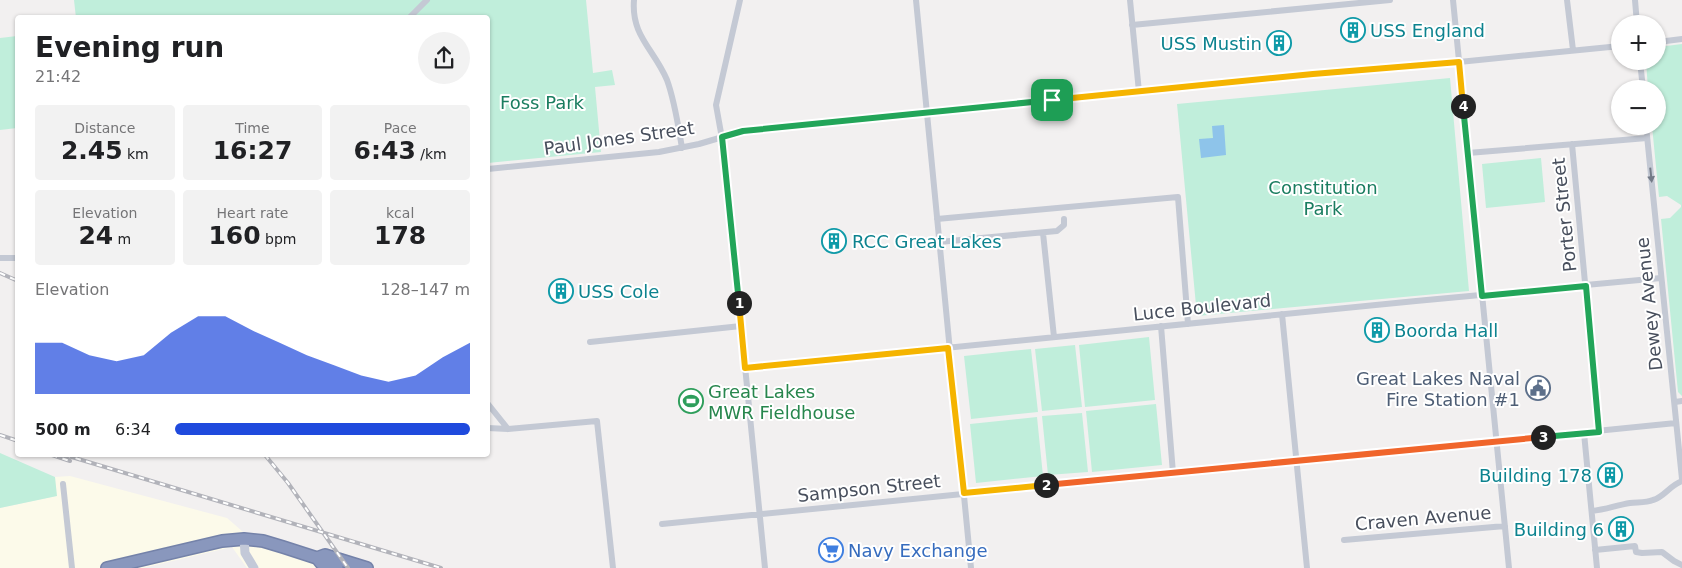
<!DOCTYPE html>
<html lang="en">
<head>
<meta charset="utf-8">
<style>
  body { margin:0; font-family:"DejaVu Sans",sans-serif; background:#f2f2f2; color:#202124; height:100vh; display:flex; flex-direction:column; font-size:19px; white-space:nowrap }
  * { box-sizing:border-box; margin:0 }
  p { font-size:16px; color:#757577 }
  .icon { flex:none; width:28px; height:28px; fill:none; stroke:currentColor; stroke-width:2; stroke-linecap:round; stroke-linejoin:round }
  .map { position:relative; flex:1; overflow:hidden }
  .sheet { position:absolute; left:15px; top:15px; width:475px; height:442px; display:flex; flex-direction:column; background:#fff; border-radius:5px; box-shadow:0 1px 4px #0004 }
  .sheet>* { flex:none }
  .fabs { position:absolute; left:1611px; top:15px; display:grid; gap:10px }
  .fabs a { display:grid; place-items:center; width:55px; height:55px; border-radius:50%; background:#fff; box-shadow:0 1px 4px #0004; font-size:25px }
  .pin { position:absolute; display:grid; place-items:center; width:42px; height:42px; color:#fff; margin:-21px; border-radius:10px; box-shadow:0 2px 8px #0006 }
  .km { position:absolute; width:25px; height:25px; margin:-12px; border-radius:50%; background:#222; color:#fff; font-size:14px; line-height:25px; text-align:center }
  .round { display:grid; place-items:center; flex:none; width:52px; height:52px; border-radius:26px; background:#f2f2f2 }
  .overview { display:flex; align-items:center; justify-content:space-between; height:85px; padding:0 20px }
  h1 { font-size:28px; font-weight:700; line-height:38px }
  .stats { display:grid; grid-template-columns:repeat(3,1fr); gap:8px; height:85px; padding:5px 20px }
  .stats div { display:grid; align-content:center; border-radius:5px; background:#f2f2f2; text-align:center }
  .stats b { font-size:25px; font-weight:700 }
  .stats small { font-size:14px; font-weight:400 }
  .stats p { font-size:14px }
  .chart { height:140px; padding:10px 20px }
  .chart p { display:flex; justify-content:space-between }
  .chart svg { width:100%; height:90px; margin-top:5px; fill:#1f4add; opacity:.7 }
  ul { padding:0 20px; list-style:none; font-size:16px }
  li { display:grid; grid-template-columns:80px 60px 1fr; align-items:center; height:38px }
  li i { height:12px; border-radius:6px; background:#1f4add }
  .map>svg:first-child { display:block }
  .commercial { fill:#fcfaea }
  .green { fill:#c0eedb }
  .water { fill:#8ec4ea }
  .lines { fill:none; stroke-linecap:round; stroke-linejoin:round }
  .highway-casing { stroke:#7482a9; stroke-width:14 }
  .street { stroke:#c4c9d4; stroke-width:6 }
  .secondary { stroke:#c3c9d8; stroke-width:9 }
  .highway { stroke:#8997bd; stroke-width:11 }
  .rail-casing { stroke:#b2b3ba; stroke-width:4 }
  .rail { stroke:#fff; stroke-width:2; stroke-dasharray:5.5; stroke-linecap:butt }
  .oneway { fill:#737a87 }
  .split-1-casing { stroke:#fff; stroke-width:10 }
  .split-2-casing { stroke:#fff; stroke-width:10 }
  .split-3-casing { stroke:#fff; stroke-width:10 }
  .split-4-casing { stroke:#fff; stroke-width:10 }
  .split-5-casing { stroke:#fff; stroke-width:10 }
  .split-1 { stroke:#22a559; stroke-width:6 }
  .split-2 { stroke:#f5b400; stroke-width:6 }
  .split-3 { stroke:#f0652b; stroke-width:6 }
  .split-4 { stroke:#22a559; stroke-width:6 }
  .split-5 { stroke:#f5b400; stroke-width:6 }
  .labels { text-anchor:middle; dominant-baseline:central; stroke-width:4; stroke-linejoin:round; paint-order:stroke }
  .culture-label { font-size:18px; fill:#0d838f; stroke:#fff; text-anchor:start }
  .park-label { font-size:18px; fill:#1a7d60; stroke:#fff }
  .street-label { font-size:18px; fill:#484f5d; stroke:#fff }
  .service-label { font-size:18px; fill:#4e5e75; stroke:#fff; text-anchor:end }
  .leisure-label { font-size:18px; fill:#27864d; stroke:#fff; text-anchor:start }
  .shop-label { font-size:18px; fill:#366cbe; stroke:#fff; text-anchor:start }
</style>
</head>
<body>
<div class="map">
<svg width="1682" height="568" viewBox="0 0 1682 568">
  <rect width="100%" height="100%" fill="#f2f0f0"/>
  <path class="commercial" d="M70 476 227 518 258 545 324 565 326 568H247L232 547 143 568H0V508L56 496 55 477Z"/>
  <path class="green" d="M74 0H586L593 73 612 70 615 85 595 87 601 152 488 163V18H76Z
    M17 36V128L0 130V38Z
    M1682 44V396L1678 392 1661 219 1670 218 1681 207V205L1667 196 1659 197 1652 126H1658V89H1648L1646 61H1658V47Z
    M1450 78 1469 291 1197 316 1177 104Z
    M1541 158 1545 202 1486 208 1482 164Z
    M1149 337 1155 400 1085 407 1079 345Z
    M1075 345 1082 407 1042 411 1035 349Z
    M1031 349 1038 412 971 419 964 356Z
    M1156 404 1162 465 1092 472 1086 411Z
    M1082 413 1088 472 1048 475 1042 416Z
    M1037 417 1043 476 976 483 970 424Z
    M0 453 55 477 57 496 0 508Z"/>
  <path class="water" d="M1224 125 1226 155 1201 158 1199 139 1213 138 1212 126Z"/>
  <g class="lines">
    <defs>
      <path id="highway" d="M317 558 325 555 367 568
        M107 568 222 541 244 539 263 541 283 547 317 558 321 563 337 568"/>
    </defs>
    <use href="#highway" class="highway-casing"/>
    <path class="street" d="M634 0C631 36 654 49 667 80 675 102 678 125 682 148
      M740 0 716 105 723 144 765 568
      M916 0 971 568
      M1130 0 1139 92
      M1453 0 1509 568
      M1567 0 1573 50
      M1635 0 1637 24
      M409 18 427 0
      M1132 25 1390 0
      M1658 42 1682 39
      M1640 61 1643 89
      M1646 126 1682 479
      M1572 144 1599 432
      M1468 153 1647 138
      M488 169 659 152 699 144 743 131 1313 74 1459 62 1620 46
      M937 219 1178 197 1188 324
      M1043 233 1054 337
      M939 242 1057 231 1064 225V219
      M0 258H18
      M1282 314 1307 568
      M1161 326 1173 473
      M590 342 741 326
      M745 368 1416 301 1661 278
      M1675 402 1682 401
      M488 404 508 429
      M488 428 508 429 597 421 613 568
      M1584 433 1597 568
      M63 484 72 568
      M1592 511C1605 510 1617 505 1630 503 1637 502 1646 503 1653 500 1664 497 1669 486 1682 481
      M662 524 1676 423
      M1344 540 1505 526
      M1595 550 1635 546 1636 552 1642 553 1662 552 1674 561 1682 565"/>
    <path class="secondary" d="M244 539 245 553 254 568"/>
    <use href="#highway" class="highway"/>
    <defs>
      <path id="rail" d="M0 273 18 281
        M0 435 18 441
        M52 455 70 461
        M65 455 441 568
        M265 455 288 483 348 568"/>
    </defs>
    <use href="#rail" class="rail-casing"/>
    <use href="#rail" class="rail"/>
  </g>
  <defs><path id="oneway-solid" d="M-6-.8H1V-3.2L6.5 0L1 3.2V.8H-6Z" transform="scale(1.25)"/></defs>
  <use class="oneway" href="#oneway-solid" transform="translate(1651 175) rotate(84)"/>
  <g class="lines">
    <defs>
      <path id="split-1" d="M739 303 722 137 743 131 1052 100"/>
      <path id="split-2" d="M739 303 745 368 948 348 964 493 1046 485"/>
      <path id="split-3" d="M1046 485 1543 437"/>
      <path id="split-4" d="M1463 106 1482 296 1586 286 1599 432 1543 437"/>
      <path id="split-5" d="M1052 100 1313 74 1459 62 1463 106"/>
    </defs>
    <use href="#split-1" class="split-1-casing"/>
    <use href="#split-2" class="split-2-casing"/>
    <use href="#split-3" class="split-3-casing"/>
    <use href="#split-4" class="split-4-casing"/>
    <use href="#split-5" class="split-5-casing"/>
    <use href="#split-1" class="split-1"/>
    <use href="#split-2" class="split-2"/>
    <use href="#split-3" class="split-3"/>
    <use href="#split-4" class="split-4"/>
    <use href="#split-5" class="split-5"/>
  </g>
  <defs>
    <symbol id="building-ring" viewBox="-11 -11 22 22"><circle r="9.5" fill="#fff" stroke="#0f9aa8" stroke-width="1.5"/><path d="M-4-6H4V6H1V3H-1V6H-4ZM-2.5-4.3h1.7v1.8h-1.7ZM.8-4.3h1.7v1.8H.8ZM-2.5-1h1.7V.8h-1.7ZM.8-1h1.7V.8H.8Z" fill="#0f9aa8"/></symbol>
    <symbol id="civic-ring" viewBox="-11 -11 22 22"><circle r="9.5" fill="#fff" stroke="#5c6f8a" stroke-width="1.5"/><path d="M-.6-6.5H3V-4.5H.6V-3L4-1V1h2V6H-6V1h2V-1L-.6-3ZM-1.2 2.5V6h2.4V2.5Z" fill="#5c6f8a"/></symbol>
    <symbol id="stadium-ring" viewBox="-11 -11 22 22"><circle r="9.5" fill="#fff" stroke="#2e9e5b" stroke-width="1.5"/><path d="M0-5a6.5 5 0 1 0 0 10a6.5 5 0 1 0 0-10ZM-3.5-1.8h7v3.6h-7Z" fill="#2e9e5b"/></symbol>
    <symbol id="supermarket-ring" viewBox="-11 -11 22 22"><circle r="9.5" fill="#fff" stroke="#3f7fe0" stroke-width="1.5"/><path d="M-6-5.5h2.5l.6 2H6L4.5 2H-2.5L-4.4-4H-6ZM-1.5 3.2a1.3 1.3 0 1 0 .1 0ZM3 3.2a1.3 1.3 0 1 0 .1 0Z" fill="#3f7fe0"/></symbol>
  </defs>
  <g fill-rule="evenodd">
    <use href="#building-ring" x="1339" y="16" width="28" height="28"/>
    <use href="#building-ring" x="1265" y="29" width="28" height="28"/>
    <use href="#building-ring" x="820" y="227" width="28" height="28"/>
    <use href="#building-ring" x="547" y="277" width="28" height="28"/>
    <use href="#building-ring" x="1363" y="316" width="28" height="28"/>
    <use href="#civic-ring" x="1524" y="374" width="28" height="28"/>
    <use href="#stadium-ring" x="677" y="387" width="28" height="28"/>
    <use href="#building-ring" x="1596" y="461" width="28" height="28"/>
    <use href="#building-ring" x="1607" y="515" width="28" height="28"/>
    <use href="#supermarket-ring" x="817" y="536" width="28" height="28"/>
  </g>
  <g class="labels">
    <g class="culture-label">
      <text x="1370" y="30">USS England</text>
      <text x="1262" y="43" text-anchor="end">USS Mustin</text>
      <text x="852" y="241">RCC Great Lakes</text>
      <text x="578" y="291">USS Cole</text>
      <text x="1394" y="330">Boorda Hall</text>
      <text x="1592" y="475" text-anchor="end">Building 178</text>
      <text x="1604" y="529" text-anchor="end">Building 6</text>
    </g>
    <g class="park-label">
      <text x="542" y="102">Foss Park</text>
      <text x="1323" y="187">Constitution<tspan x="1323" dy="21">Park</tspan></text>
    </g>
    <g class="street-label">
      <text transform="translate(619 138) rotate(-8)">Paul Jones Street</text>
      <text transform="translate(1564 215) rotate(-96)">Porter Street</text>
      <text transform="translate(1649 304) rotate(-96)">Dewey Avenue</text>
      <text transform="translate(1202 307) rotate(-6)">Luce Boulevard</text>
      <text transform="translate(869 488) rotate(-6)">Sampson Street</text>
      <text transform="translate(1423 518) rotate(-5)">Craven Avenue</text>
    </g>
    <g class="service-label">
      <text x="1520" y="378">Great Lakes Naval<tspan x="1520" dy="21">Fire Station #1</tspan></text>
    </g>
    <g class="leisure-label">
      <text x="708" y="391">Great Lakes<tspan x="708" dy="21">MWR Fieldhouse</tspan></text>
    </g>
    <g class="shop-label">
      <text x="848" y="550">Navy Exchange</text>
    </g>
  </g>
</svg>
<div class="fabs">
<a>+</a>
<a>−</a>
</div>
<div class="pin" style="left:1052px;top:100px;background:#1e9e55"><svg class="icon" aria-label="arrive" viewBox="0 0 24 24"><path d="M6 21V4h12l-3 4 3 4H6"/></svg></div>
<b class="km" style="left:739px;top:303px">1</b>
<b class="km" style="left:1046px;top:485px">2</b>
<b class="km" style="left:1543px;top:437px">3</b>
<b class="km" style="left:1463px;top:106px">4</b>
<section class="sheet">
<div class="overview"><div><h1>Evening run</h1><p>21:42</p></div><a class="round"><svg class="icon" aria-label="share" viewBox="0 0 24 24"><path d="M12 15V3M7 8l5-5 5 5M5 13v7h14v-7"/></svg></a></div>
<div class="stats">
<div><p>Distance</p><b>2.45<small> km</small></b></div>
<div><p>Time</p><b>16:27</b></div>
<div><p>Pace</p><b>6:43<small> /km</small></b></div>
</div>
<div class="stats">
<div><p>Elevation</p><b>24<small> m</small></b></div>
<div><p>Heart rate</p><b>160<small> bpm</small></b></div>
<div><p>kcal</p><b>178</b></div>
</div>
<div class="chart"><p><span>Elevation</span>128–147 m</p>
<svg viewBox="0 0 160 44" preserveAspectRatio="none"><path d="M0 44V19L10 19L20 25L30 28L40 25L50 14L60 6L70 6L80 13L90 19L100 25L110 30L120 35L130 38L140 35L150 26L160 19V44z"/></svg>
</div>
<ul>
<li><b>500 m</b>6:34<i style="width:100%"></i></li>
</ul>
</section>
</div>
</body>
</html>
